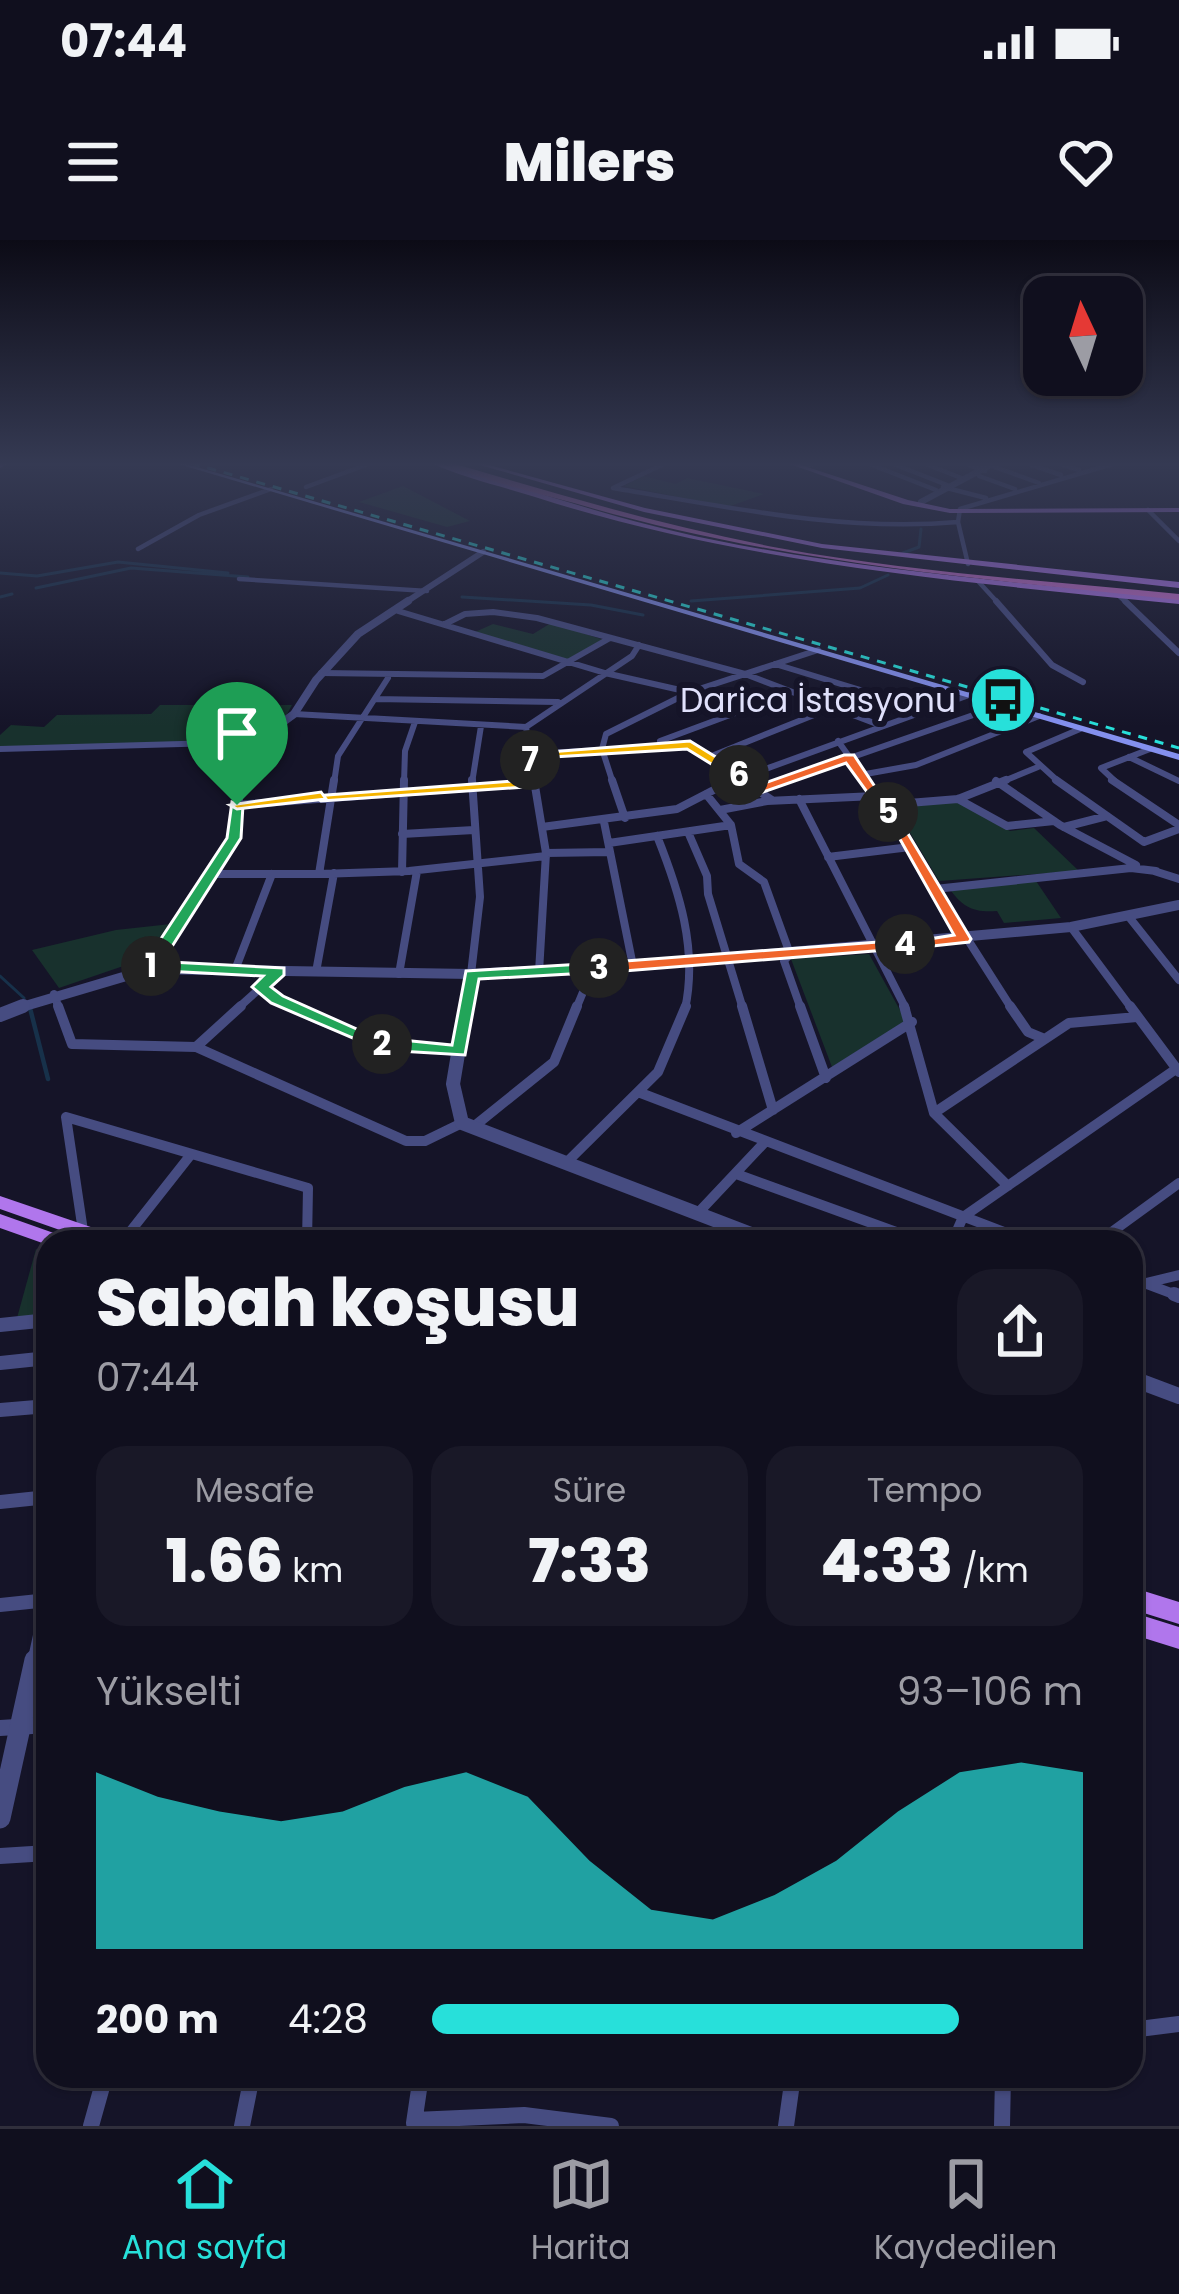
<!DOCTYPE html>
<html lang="tr">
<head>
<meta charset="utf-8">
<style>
  body { margin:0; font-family:Poppins,sans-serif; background:#191827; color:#f1f3f6; height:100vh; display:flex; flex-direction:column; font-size:45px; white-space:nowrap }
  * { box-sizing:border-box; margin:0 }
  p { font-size:39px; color:#9c9ca4 }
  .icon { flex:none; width:66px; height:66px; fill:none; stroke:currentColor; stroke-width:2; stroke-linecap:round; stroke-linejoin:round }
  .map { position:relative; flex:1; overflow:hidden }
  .details { position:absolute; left:36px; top:990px; width:1107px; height:858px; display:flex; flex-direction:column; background:#100f1e; border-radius:36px; box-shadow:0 3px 9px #0004,0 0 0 3px #302f3c }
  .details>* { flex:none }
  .needle { width:78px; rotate:356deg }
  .controls { position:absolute; left:1023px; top:36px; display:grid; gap:24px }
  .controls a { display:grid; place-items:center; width:120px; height:120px; border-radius:24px; background:#100f1e; box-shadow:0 3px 9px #0004,0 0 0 3px #302f3c; font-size:60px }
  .pin { position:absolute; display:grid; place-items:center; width:102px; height:102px; color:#fff; margin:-123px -51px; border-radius:50% 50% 50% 0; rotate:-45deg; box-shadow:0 0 12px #0007 }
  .pin .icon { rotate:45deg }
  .km { position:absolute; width:60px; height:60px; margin:-30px; border-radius:50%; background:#222; color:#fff; font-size:33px; line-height:60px; text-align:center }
  .round { display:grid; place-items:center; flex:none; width:126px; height:126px; border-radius:36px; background:#191827 }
  .headline { display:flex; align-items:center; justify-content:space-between; height:204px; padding:0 60px }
  h1 { font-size:66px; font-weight:800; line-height:90px }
  .figures { display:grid; grid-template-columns:repeat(3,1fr); gap:18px; height:204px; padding:12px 60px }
  .figures div { display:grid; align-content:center; border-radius:30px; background:#191827; text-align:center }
  .figures b { font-size:60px; font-weight:800 }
  .figures small { font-size:33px; font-weight:400 }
  .figures p { font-size:33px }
  .chart { height:336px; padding:24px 60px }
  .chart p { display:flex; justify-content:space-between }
  .chart svg { width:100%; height:216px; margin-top:12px; fill:#27e0da; opacity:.7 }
  ul { padding:0 60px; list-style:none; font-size:39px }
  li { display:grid; grid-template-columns:192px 144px 1fr; align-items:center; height:90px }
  li i { height:30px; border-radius:15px; background:#27e0da }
  .status { display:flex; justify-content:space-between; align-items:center; height:84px; padding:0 60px; background:#100f1e; direction:ltr }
  .status svg { height:33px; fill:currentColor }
  header { display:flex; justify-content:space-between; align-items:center; height:156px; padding:0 60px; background:#100f1e; font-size:54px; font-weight:800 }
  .menu { display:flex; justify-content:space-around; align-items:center; height:168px; border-top:3px solid #302f3c; background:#100f1e; font-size:33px; color:#9c9ca4 }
  .menu a { display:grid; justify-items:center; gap:6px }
  .menu .active { color:#27e0da }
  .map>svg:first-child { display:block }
  .green { fill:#18312d }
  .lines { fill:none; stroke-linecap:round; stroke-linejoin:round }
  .stream-far1 { stroke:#17314a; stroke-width:3 }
  .stream { stroke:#17314a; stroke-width:4.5 }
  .minor-far5 { stroke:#464c81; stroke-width:4.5 }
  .minor-far4 { stroke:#464c81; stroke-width:6 }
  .minor-far3 { stroke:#464c81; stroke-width:8 }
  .minor-far2 { stroke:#464c81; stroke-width:10 }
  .minor-far1 { stroke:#464c81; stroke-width:14 }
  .minor { stroke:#464c81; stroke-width:16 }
  .tertiary-far5 { stroke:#464c81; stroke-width:6 }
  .tertiary-far4 { stroke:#464c81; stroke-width:8 }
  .tertiary-far3 { stroke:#464c81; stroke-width:10 }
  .tertiary-far2 { stroke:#464c81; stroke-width:14 }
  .tertiary-far1 { stroke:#464c81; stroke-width:16 }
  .tertiary { stroke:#464c81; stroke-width:21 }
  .secondary { fill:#8490ee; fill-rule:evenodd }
  .primary { fill:#b076ec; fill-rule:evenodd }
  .trunk { fill:#cd71d2; fill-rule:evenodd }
  .rail { stroke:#27e0da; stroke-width:3; stroke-dasharray:9 8; stroke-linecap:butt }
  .split-1 { fill:#22a559; stroke:#fff; stroke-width:3 }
  .split-2 { fill:#22a559; stroke:#fff; stroke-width:3 }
  .split-3 { fill:#22a559; stroke:#fff; stroke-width:3 }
  .split-4 { fill:#f0652b; stroke:#fff; stroke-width:3 }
  .split-5 { fill:#f0652b; stroke:#fff; stroke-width:3 }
  .split-6 { fill:#f0652b; stroke:#fff; stroke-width:3 }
  .split-7 { fill:#f5b400; stroke:#fff; stroke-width:3 }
  .split-8 { fill:#f5b400; stroke:#fff; stroke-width:3 }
  .split-9 { fill:#f5b400; stroke:#fff; stroke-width:3 }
  .labels { text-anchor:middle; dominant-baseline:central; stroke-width:12; stroke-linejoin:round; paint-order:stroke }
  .far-poi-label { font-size:33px; fill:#e0e1fb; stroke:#151428; text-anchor:end }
</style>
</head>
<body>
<div class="status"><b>07:44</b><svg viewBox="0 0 49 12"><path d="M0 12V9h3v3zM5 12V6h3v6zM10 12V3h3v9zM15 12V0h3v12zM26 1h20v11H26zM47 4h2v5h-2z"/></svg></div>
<header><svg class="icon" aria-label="menu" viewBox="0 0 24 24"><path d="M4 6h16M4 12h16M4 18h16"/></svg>Milers<svg class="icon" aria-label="heart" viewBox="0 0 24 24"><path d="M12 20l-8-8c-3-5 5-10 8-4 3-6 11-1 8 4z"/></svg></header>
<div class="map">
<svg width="1179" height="1886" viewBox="0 0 1179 1886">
  <rect width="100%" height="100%" fill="#151428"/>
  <path class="green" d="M643 236 676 244 687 238 764 254 728 267 624 246Z
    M403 246 470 281 447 287 359 262Z
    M551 383 604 400 570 420 475 392 493 384 533 394Z
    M160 465H292L286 476 249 501 0 507V495L11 485 44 487 57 475 151 474Z
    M957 562 1010 591 1034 588 1079 631 939 641 894 566Z
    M1036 641 1061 678 1004 683 997 671C974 673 962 667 949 648Z
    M171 684 138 721 59 748 32 710 116 690Z
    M869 714 906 781 832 827 791 719Z
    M36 1009 48 1013V1075L17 1078Z"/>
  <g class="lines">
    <path class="stream-far1" d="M903 313 919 307 921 289
      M0 333 37 336 118 322 228 333
      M36 348 131 328 248 337
      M0 357 12 354
      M462 357 591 365 643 375
      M691 361 860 348 888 335
      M0 736 24 758"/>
    <path class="stream" d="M30 768 48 839"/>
    <path class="minor-far5" d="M867 223 936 250
      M891 223 947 245
      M923 223 964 239
      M963 223 985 231
      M1026 223 1061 235
      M1057 223 1079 230
      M800 226 819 223
      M992 226 1039 243
      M979 236 1015 249
      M306 247 371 223
      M615 247 666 223
      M943 247 986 258
      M613 248C728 267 841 292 958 282
      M1148 270 1179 301
      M138 309 199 275 271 249
      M968 324 958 282 960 269 1116 223
      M239 339 427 351
      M977 340 999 364
      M1118 355 1128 364"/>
    <path class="minor-far4" d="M996 361 1052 425 1083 442
      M1125 361 1179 413
      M398 371 605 433 689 452
      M445 384 465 374 493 372 537 378 745 434 882 486
      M775 424 923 469
      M321 433 543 436 610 398
      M375 459 558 462
      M294 474 526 487
      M660 501 792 452
      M838 501 868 543
      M0 509 254 502
      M529 514 690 505 746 543
      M709 517 834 467
      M1129 517 1179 541
      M860 535 916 525 1039 476
      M334 543 338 516 388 438
      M404 543 405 511 415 482
      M472 543 481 486
      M535 543 526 487 632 416 639 405
      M613 543 602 509 606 494 690 452 818 410
      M727 543 969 455
      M778 543 1002 465
      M999 543 1038 527
      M1060 543 1026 512 1080 489
      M1117 543 1101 528 1150 509"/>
    <path class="minor-far3" d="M534 540 546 613 539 732
      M612 540 625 578
      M742 540 772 560
      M866 540 1012 769
      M1056 540 1144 602 1179 589
      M1112 540 1179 585
      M996 541 1060 585 1136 625
      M760 549 787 540
      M799 559 906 769
      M958 559 1007 586 1054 581
      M237 565 534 543
      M884 565 958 559 1006 540
      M720 570 767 561 875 556
      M604 582 633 726
      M731 585 739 624 764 642 790 714 784 721 801 769
      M542 587 677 569 733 540
      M1064 587 1107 576
      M688 592 707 636 708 654 743 769
      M402 594 474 590
      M657 596C679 651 698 709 685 769
      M609 603 731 585 706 554
      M546 613 610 612
      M828 617 910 607
      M1154 631 1179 639
      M402 632 404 540
      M210 634H319L334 540
      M319 634 409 631 546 616
      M935 649 1131 628 1156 631
      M1129 677 1179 740
      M1071 687 1132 769
      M235 730 272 634
      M316 732 334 633
      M399 734 417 631
      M471 734 480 657 472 540
      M261 747 296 769
      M54 754 59 769
      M237 769 278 732
      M576 769 593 728"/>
    <path class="minor-far2" d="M58 766 72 804 196 807 406 901H425L462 883
      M291 766C343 795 399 807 459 811
      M742 766 773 870
      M800 766 826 838
      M904 766 934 873 1008 946
      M1010 766 1028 792 1045 799
      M1130 766 1179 832
      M196 807 241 766
      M638 852 1030 1002
      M934 873 1069 783 1137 777
      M472 888 554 822 577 766
      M736 893 912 782
      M565 924 658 832 686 766
      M739 935 910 997 940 1002
      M698 973 764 903
      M83 991 66 877 308 948 307 1002
      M122 1002 189 917
      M952 1002 963 977 1176 829
      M1098 1002 1179 943
      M1131 1038 1179 1056
      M1146 1043 1179 1035"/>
    <path class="minor-far1" d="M1174 1054 1179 1056
      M0 1085 48 1080
      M0 1123 48 1118
      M0 1170 48 1166
      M0 1262 48 1257
      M0 1365 48 1360"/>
    <path class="minor" d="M0 1488 48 1485
      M0 1616 48 1613
      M1131 1790 1179 1784
      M415 1880 524 1875 611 1886
      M414 1883 421 1836
      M91 1886 105 1836
      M242 1886 252 1836
      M786 1886 793 1836
      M1002 1886 1003 1836"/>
    <path class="tertiary-far5" d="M921 262 994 223
      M403 364 483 312"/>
    <path class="tertiary-far4" d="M240 543 251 506 294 474 316 440 358 394 408 361"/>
    <path class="tertiary-far3" d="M150 729 234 598 240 540
      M15 769 150 729 471 734 633 726 1071 687 1179 665
      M465 769 471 734"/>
    <path class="tertiary-far2" d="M466 766 453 844 462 883 772 1002
      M0 775 23 766"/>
    <path class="tertiary-far1" d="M1131 1138 1179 1156
      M35 1423 48 1364"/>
    <path class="tertiary" d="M0 1578 35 1420"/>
    <path class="secondary" d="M175 223H183L1179 514V520Z"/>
    <path class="primary" d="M0 223H9L0 228Z
      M431 223H440C531 250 620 281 714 300 867 331 1024 343 1179 358V364C962 342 744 324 535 257 501 246 463 238 431 223Z
      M473 223H482L645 268 822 304 1179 342V348L822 308 644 272Z
      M787 223H795L908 260 950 269 1179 268V272L950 273 903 264Z
      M0 956 120 997 123 1002H94L0 969Z
      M0 974 65 997 68 1002H48V1005L0 988Z
      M1131 1347 1179 1362V1384L1131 1369Z
      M1131 1372 1179 1387V1409L1131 1394Z"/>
    <path class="trunk" d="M443 223H452C560 255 668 287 779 308 911 332 1046 341 1179 354V360C972 338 774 322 574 263 531 251 483 241 443 223Z"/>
    <path class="rail" d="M191 223 1179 508"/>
  </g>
  <linearGradient id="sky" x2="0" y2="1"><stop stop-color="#0c0b16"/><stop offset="0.46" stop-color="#353a53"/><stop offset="1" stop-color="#353a53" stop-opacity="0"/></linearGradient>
  <rect width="1179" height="487" fill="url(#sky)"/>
  <path class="split-1" d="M232 562 243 565 241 598 157 730H145L143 726 227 598Z"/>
  <path class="split-2" d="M151 721 284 728V735L271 747 283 756 390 804 376 808 271 763 252 747 263 736 145 730V723Z"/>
  <path class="split-3" d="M599 723 605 725V732L479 739 465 815 382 810 373 804 382 798 452 805 466 731Z"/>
  <path class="split-4" d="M905 700 913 704 911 708 599 733 591 728 599 723Z"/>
  <path class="split-5" d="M883 569 895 572 971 699 969 702 905 709 898 704 954 695Z"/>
  <path class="split-6" d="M844 515H854L893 574H883L846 523 760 553 732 535 744 533 762 544Z"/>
  <path class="split-7" d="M690 501 745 535 734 538 687 509 536 518 530 524 523 514Z"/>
  <path class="split-8" d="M526 517 537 520 539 546 321 561 314 556 527 540Z"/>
  <path class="split-9" d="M321 552 326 559 237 569 230 565Z"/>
  <defs>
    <symbol id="bus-disc" viewBox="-11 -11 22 22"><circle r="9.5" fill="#27e0da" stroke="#151428"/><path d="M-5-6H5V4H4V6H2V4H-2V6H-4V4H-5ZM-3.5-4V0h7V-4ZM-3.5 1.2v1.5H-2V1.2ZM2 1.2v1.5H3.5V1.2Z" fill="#111"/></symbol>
  </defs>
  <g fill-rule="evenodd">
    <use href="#bus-disc" x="965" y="422" width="76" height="76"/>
  </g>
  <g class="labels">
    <g class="far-poi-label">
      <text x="956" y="460">Darica İstasyonu</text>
    </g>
  </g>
</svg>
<div class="controls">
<a><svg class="needle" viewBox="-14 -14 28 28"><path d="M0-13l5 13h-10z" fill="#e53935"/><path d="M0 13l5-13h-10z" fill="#9c9ca4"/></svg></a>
</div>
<div class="pin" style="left:237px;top:565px;background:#1e9e55"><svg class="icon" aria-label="arrive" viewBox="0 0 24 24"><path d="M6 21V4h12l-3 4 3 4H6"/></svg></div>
<b class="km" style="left:151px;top:726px">1</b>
<b class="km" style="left:382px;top:804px">2</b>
<b class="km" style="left:599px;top:728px">3</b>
<b class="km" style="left:905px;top:704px">4</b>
<b class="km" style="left:888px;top:572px">5</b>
<b class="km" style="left:739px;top:535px">6</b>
<b class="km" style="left:530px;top:520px">7</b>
<section class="details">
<div class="headline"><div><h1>Sabah koşusu</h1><p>07:44</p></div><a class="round"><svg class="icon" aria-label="share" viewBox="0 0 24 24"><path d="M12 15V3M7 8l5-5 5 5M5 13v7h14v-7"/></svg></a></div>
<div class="figures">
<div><p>Mesafe</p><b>1.66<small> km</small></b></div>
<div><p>Süre</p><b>7:33</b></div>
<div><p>Tempo</p><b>4:33<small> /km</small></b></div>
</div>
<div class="chart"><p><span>Yükselti</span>93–106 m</p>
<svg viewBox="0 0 160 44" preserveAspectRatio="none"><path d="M0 44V8L10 13L20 16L30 18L40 16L50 11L60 8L70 13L80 26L90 36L100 38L110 33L120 26L130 16L140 8L150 6L160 8V44z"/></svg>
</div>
<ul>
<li><b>200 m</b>4:28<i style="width:81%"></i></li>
</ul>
</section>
</div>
<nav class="menu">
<a class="active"><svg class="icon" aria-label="home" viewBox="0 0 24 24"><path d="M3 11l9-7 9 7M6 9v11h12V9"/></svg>Ana sayfa</a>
<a><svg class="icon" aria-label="map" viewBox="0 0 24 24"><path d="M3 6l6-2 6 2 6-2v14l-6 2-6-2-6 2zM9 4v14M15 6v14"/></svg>Harita</a>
<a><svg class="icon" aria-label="saved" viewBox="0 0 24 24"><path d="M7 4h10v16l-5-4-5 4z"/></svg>Kaydedilen</a>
</nav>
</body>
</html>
